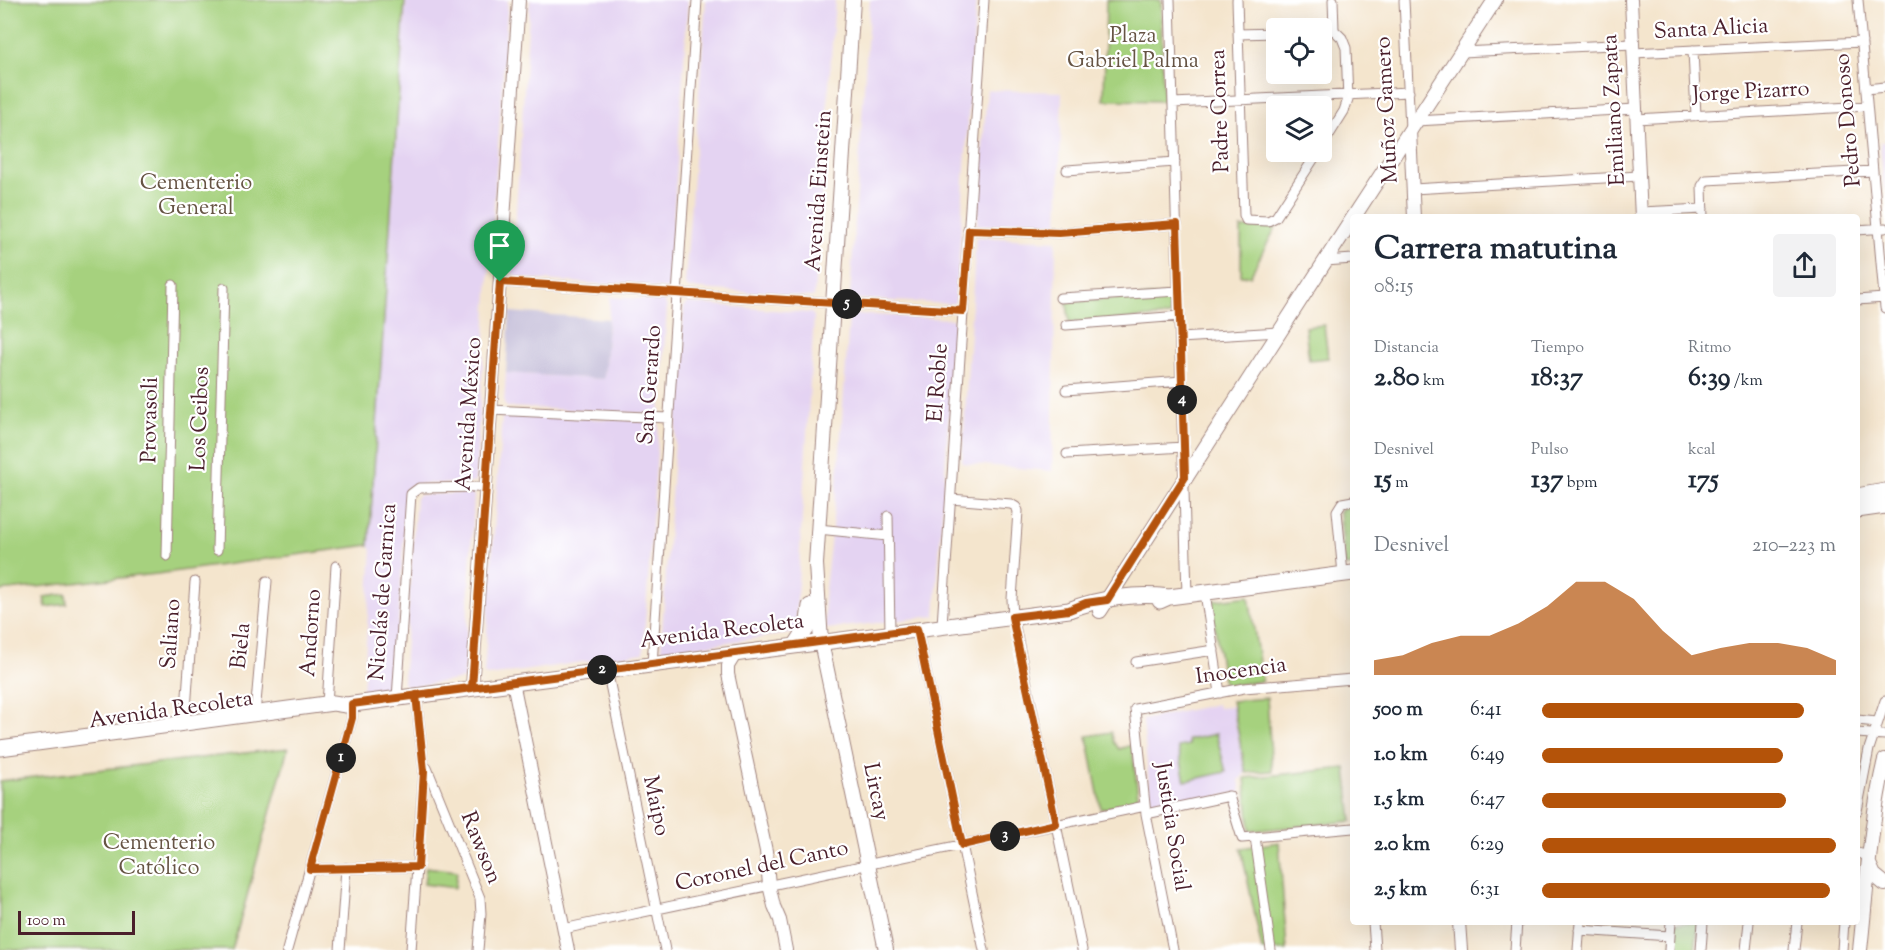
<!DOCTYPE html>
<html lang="es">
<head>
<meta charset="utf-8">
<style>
  body { margin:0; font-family:"Sorts Mill Goudy",serif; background:#f2f2f3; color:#1f2937; height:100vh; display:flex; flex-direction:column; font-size:22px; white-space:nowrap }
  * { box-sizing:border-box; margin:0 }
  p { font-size:20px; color:#747a83 }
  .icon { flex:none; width:33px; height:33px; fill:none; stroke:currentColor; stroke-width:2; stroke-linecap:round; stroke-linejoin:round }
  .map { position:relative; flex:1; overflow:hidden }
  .sheet { position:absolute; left:1350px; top:214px; width:510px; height:711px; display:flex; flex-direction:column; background:#fff; border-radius:6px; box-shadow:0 6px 24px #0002 }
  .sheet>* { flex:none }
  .buttons { position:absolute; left:1266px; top:18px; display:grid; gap:12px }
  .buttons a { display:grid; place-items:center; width:66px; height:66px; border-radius:6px; background:#fff; box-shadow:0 6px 24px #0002; font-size:30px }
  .scale { position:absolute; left:18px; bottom:15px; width:117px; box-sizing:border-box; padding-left:6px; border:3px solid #4a1f2b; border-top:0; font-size:16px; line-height:21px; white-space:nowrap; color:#4a1f2b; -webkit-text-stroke:4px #fff; paint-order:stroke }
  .pin { position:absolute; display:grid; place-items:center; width:51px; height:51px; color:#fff; margin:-62px -26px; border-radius:50% 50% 50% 0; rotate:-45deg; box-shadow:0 0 6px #0007 }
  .pin .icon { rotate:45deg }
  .km { position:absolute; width:30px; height:30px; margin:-15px; border-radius:50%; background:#222; color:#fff; font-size:16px; line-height:30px; text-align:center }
  .round { display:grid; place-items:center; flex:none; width:63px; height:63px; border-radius:6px; background:#f2f2f3 }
  .head { display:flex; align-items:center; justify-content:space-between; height:102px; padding:0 24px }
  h1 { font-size:33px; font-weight:700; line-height:45px }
  .metrics { display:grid; grid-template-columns:repeat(3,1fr); gap:9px; height:102px; padding:6px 24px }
  .metrics div { display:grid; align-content:center }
  .metrics b { font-size:26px; font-weight:700 }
  .metrics small { font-size:16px; font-weight:400 }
  .metrics p { font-size:16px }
  .chart { height:168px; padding:12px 24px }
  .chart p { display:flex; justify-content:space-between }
  .chart svg { width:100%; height:108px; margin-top:6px; fill:#b45309; opacity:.7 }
  ul { padding:0 24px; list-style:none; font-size:20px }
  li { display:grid; grid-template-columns:96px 72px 1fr; align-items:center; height:45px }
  li i { height:15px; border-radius:8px; background:#b45309 }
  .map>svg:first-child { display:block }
  .built { fill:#e4d3f2 }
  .industrial { fill:#c6c0da }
  .green { fill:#a6d17e; stroke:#787854; stroke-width:1.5 }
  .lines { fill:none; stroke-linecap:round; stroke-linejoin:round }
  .minor-casing { stroke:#9f827c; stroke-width:11 }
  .tertiary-casing { stroke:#9f827c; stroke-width:14 }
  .secondary-casing { stroke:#9f827c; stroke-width:16 }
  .primary-casing { stroke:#9f827c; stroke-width:17 }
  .minor { stroke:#fff; stroke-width:9 }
  .tertiary { stroke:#fff; stroke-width:12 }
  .secondary { stroke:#fff; stroke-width:14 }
  .primary { stroke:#fff; stroke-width:15 }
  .route-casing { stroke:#fff; stroke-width:12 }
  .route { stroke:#b45309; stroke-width:8 }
  .labels { text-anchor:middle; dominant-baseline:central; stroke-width:4.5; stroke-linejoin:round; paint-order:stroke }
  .street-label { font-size:22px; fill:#4a1f2b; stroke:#fff }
  .park-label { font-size:22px; fill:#665444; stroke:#fff }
</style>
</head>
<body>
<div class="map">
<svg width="1885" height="950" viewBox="0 0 1885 950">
  <rect width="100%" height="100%" fill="#fff"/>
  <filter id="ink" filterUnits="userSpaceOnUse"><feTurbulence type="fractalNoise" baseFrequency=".0167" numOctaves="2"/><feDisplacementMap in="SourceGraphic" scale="12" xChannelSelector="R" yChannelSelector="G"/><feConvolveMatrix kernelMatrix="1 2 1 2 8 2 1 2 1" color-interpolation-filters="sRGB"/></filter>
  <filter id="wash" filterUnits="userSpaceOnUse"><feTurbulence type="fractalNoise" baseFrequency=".008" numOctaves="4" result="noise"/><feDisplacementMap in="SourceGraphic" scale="24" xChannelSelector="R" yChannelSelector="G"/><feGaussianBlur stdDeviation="1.35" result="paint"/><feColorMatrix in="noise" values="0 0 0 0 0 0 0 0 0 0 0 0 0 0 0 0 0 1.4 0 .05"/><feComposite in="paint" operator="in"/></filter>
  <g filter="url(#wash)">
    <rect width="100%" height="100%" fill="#f4e5cd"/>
    <path class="built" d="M406 0H508L475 481 473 483 413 484 407 489 394 689 363 693 372 549 369 545Z
      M530 0H688L669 286 666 289 516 278 512 273Z
      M706 0H835L814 296 811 297 688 288 685 284Z
      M870 0H976L956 301 953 304 853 299 850 296Z
      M987 90 1062 92 1058 228 977 225Z
      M1880 142H1885V189H1884Z
      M976 237 1056 241 1052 471 962 463Z
      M610 297 664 301 667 307 660 412 658 414 507 407 504 404 506 373 604 379Z
      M688 303 811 313 814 316 795 633 664 651 661 648 684 307Z
      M853 314 952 319 955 322 935 616 826 629 824 598 839 465 849 318Z
      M505 415 656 421 659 423 643 653 488 676 484 674 502 418Z
      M471 493 474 495 464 679 407 687 403 683 416 498 419 495Z
      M1217 704 1218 708 1232 706 1245 773 1239 780 1241 792 1155 809 1151 807 1143 720Z"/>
    <path class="industrial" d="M510 312 608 319 604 379 506 373Z"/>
    <path class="green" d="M0 0H405L369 545 157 574 0 591Z
      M1106 0H1161L1163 101 1104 100Z
      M1276 227 1250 276H1241V228Z
      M1168 295 1170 316 1069 323 1067 302Z
      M1324 325 1328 358 1309 360 1305 327Z
      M1353 507V565L1345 566 1340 512 1343 508Z
      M66 594 67 604 46 607 44 597Z
      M1249 596 1262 681 1224 686 1211 601Z
      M1267 698 1272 771 1246 773 1232 701Z
      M1111 732 1114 742 1119 749 1132 745 1138 796 1136 802 1101 809 1087 736Z
      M1216 734 1226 772 1185 781 1178 747 1189 745 1188 740Z
      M288 748 232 950H0V781Z
      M1346 768 1352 821 1250 831 1245 778Z
      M1279 842 1287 950H1262L1241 848Z
      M426 867 457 871 455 888 424 884Z
      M1674 923H1698L1695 950H1671Z"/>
  </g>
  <g filter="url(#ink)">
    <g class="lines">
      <defs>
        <path id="minor" d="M1170 0 1187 595
          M1237 0 1244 215 1246 220 1268 221 1276 217 1318 152
          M1404 0 1410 129
          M1858 0 1885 308
          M1322 31 1334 30
          M1238 34 1276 33
          M1693 50 1696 116
          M1461 52 1633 44
          M1633 53 1862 42
          M1866 89 1885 87
          M1173 103 1409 92
          M1636 119 1867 106
          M1416 121 1636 109
          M1322 146 1344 111 1348 99 1346 48 1342 38 1334 30 1333 0
          M1067 170 1175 162
          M1413 189 1639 176
          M1641 212 1703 209
          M1703 218 1702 186 1706 180 1873 171
          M968 230 1059 233 1177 224
          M1857 230 1885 228
          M1325 261 1353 259
          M500 282 963 311
          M1060 298 1179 291
          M1857 300 1884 298
          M1066 325 1180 316
          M1180 338 1279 332
          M1066 390 1182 381
          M491 410 668 418
          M1067 454 1184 447
          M951 499 1011 504 1016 507 1018 511 1012 599 1013 617 1082 950
          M888 516 890 632
          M818 529 888 536
          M217 550 224 288
          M167 556 173 285
          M1343 574 1337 511 1342 503 1353 501
          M1205 593 1220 693
          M942 625 984 0
          M917 629 984 950
          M1136 662 1214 650
          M652 664 697 0
          M607 670 665 950
          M397 698 411 494 419 488 486 487
          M327 704 336 566
          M255 714 267 581
          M1857 720 1877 722
          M185 724 195 582
          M1857 733 1885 735
          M427 768 480 898 481 914 478 950
          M1857 811 1869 749 1885 701
          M1146 814 1229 796 1242 838 1353 828
          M1255 837 1271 950
          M1857 853 1870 856
          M310 869 418 867
          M1373 922 1375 950
          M1579 930 1670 936
          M563 933 564 929 577 926 1145 806
          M287 950 352 718V704
          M340 950 346 868
          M411 950 424 771 416 695
          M1173 950 1146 814 1135 709 1244 688 1353 679
          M1515 950 1517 922
          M1578 950 1580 922
          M1669 950 1671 922
          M1701 950 1703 922
          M1746 950 1749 922
          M1794 950 1797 922
          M1842 950 1844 922"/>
        <path id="tertiary" d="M1631 0 1641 218
          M1410 130 1414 218
          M736 653 728 666V674L766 851 769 885 774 906 780 920 786 950
          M513 682 568 950
          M472 688 519 0
          M1459 922 1461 950"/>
        <path id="secondary" d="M853 0 816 564 821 642 886 950
          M1353 218 1495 0
          M1100 611 1353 218
          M1869 864 1874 875 1885 884
          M1860 950C1867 886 1870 822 1885 760"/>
        <path id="primary" d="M1857 496 1885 491
          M1857 510 1885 506
          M1160 601 1169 597 1353 573
          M795 646 807 628 810 606
          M0 748 333 703 346 705 1069 610C1099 598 1137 593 1169 597"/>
      </defs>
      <use href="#minor" class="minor-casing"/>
      <use href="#tertiary" class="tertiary-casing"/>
      <use href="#secondary" class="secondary-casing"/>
      <use href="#primary" class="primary-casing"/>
      <use href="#minor" class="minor"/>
      <use href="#tertiary" class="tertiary"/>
      <use href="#secondary" class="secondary"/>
      <use href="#primary" class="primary"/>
    </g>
  </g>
  <g class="lines" filter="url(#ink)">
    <defs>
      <path id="route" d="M500 282 472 688 352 704V718L310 869 418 867 424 771 416 695 917 629 962 845 1056 824 1012 617 1069 610 1086 603 1107 600 1185 477 1177 224 1059 233 969 230 963 311 500 282"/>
    </defs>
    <use href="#route" class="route-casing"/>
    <use href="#route" class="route"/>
  </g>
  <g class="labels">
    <g class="street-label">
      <text transform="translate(1711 30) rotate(-3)">Santa Alicia</text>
      <text transform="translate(1751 93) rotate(-3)">Jorge Pizarro</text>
      <text transform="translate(1388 110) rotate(-93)">Muñoz Gamero</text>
      <text transform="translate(1615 110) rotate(-93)">Emiliano Zapata</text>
      <text transform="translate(1221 111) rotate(-92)">Padre Correa</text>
      <text transform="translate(1849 120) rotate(-95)">Pedro Donoso</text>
      <text transform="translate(820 191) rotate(-86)">Avenida Einstein</text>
      <text transform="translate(939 383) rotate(-86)">El Roble</text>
      <text transform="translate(651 385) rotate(-86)">San Gerardo</text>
      <text transform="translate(470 414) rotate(-86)">Avenida México</text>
      <text transform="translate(201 419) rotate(-88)">Los Ceibos</text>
      <text transform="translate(151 420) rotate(-89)">Provasoli</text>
      <text transform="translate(384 592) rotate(-86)">Nicolás de Garnica</text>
      <text transform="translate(722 632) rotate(-7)">Avenida Recoleta</text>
      <text transform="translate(312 633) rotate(-86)">Andorno</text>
      <text transform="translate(172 634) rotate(-86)">Saliano</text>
      <text transform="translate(242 646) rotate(-84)">Biela</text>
      <text transform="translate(1241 672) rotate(-8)">Inocencia</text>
      <text transform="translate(171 711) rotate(-8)">Avenida Recoleta</text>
      <text transform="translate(875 792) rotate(78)">Lircay</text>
      <text transform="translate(655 806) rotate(78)">Maipo</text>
      <text transform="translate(1171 827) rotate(81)">Justicia Social</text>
      <text transform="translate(480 848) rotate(68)">Rawson</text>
      <text transform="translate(762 867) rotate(-12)">Coronel del Canto</text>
    </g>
    <g class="park-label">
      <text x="1133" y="37">Plaza<tspan x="1133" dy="25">Gabriel Palma</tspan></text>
      <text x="196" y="184">Cementerio<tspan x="196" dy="25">General</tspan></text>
      <text x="159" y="844">Cementerio<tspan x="159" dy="25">Católico</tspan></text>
    </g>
  </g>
</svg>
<div class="buttons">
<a><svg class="icon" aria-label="locate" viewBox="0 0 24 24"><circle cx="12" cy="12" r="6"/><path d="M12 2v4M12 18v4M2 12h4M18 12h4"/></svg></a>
<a><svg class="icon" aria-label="layers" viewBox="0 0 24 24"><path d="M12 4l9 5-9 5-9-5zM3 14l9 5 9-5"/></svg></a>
</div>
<div class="scale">100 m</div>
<div class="pin" style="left:500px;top:282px;background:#1e9e55"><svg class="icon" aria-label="arrive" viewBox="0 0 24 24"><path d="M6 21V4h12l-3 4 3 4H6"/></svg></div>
<b class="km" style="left:341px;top:758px">1</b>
<b class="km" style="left:602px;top:670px">2</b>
<b class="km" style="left:1005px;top:836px">3</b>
<b class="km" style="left:1182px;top:400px">4</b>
<b class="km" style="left:847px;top:304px">5</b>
<section class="sheet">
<div class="head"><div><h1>Carrera matutina</h1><p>08:15</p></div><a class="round"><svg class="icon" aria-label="share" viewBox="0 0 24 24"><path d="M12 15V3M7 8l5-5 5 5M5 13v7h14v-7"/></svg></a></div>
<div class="metrics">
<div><p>Distancia</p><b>2.80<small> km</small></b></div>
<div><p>Tiempo</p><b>18:37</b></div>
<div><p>Ritmo</p><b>6:39<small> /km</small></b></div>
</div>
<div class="metrics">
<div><p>Desnivel</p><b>15<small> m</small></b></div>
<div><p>Pulso</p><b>137<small> bpm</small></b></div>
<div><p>kcal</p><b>175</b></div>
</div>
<div class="chart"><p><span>Desnivel</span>210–223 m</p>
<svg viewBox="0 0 160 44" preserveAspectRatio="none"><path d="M0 44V38L10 36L20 31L30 28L40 28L50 23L60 16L70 6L80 6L90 13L100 26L110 36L120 33L130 31L140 31L150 33L160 38V44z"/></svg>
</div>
<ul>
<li><b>500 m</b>6:41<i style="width:89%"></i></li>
<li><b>1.0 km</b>6:49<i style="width:82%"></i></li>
<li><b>1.5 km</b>6:47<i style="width:83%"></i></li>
<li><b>2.0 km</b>6:29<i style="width:100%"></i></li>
<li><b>2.5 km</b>6:31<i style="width:98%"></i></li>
</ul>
</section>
</div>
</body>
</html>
